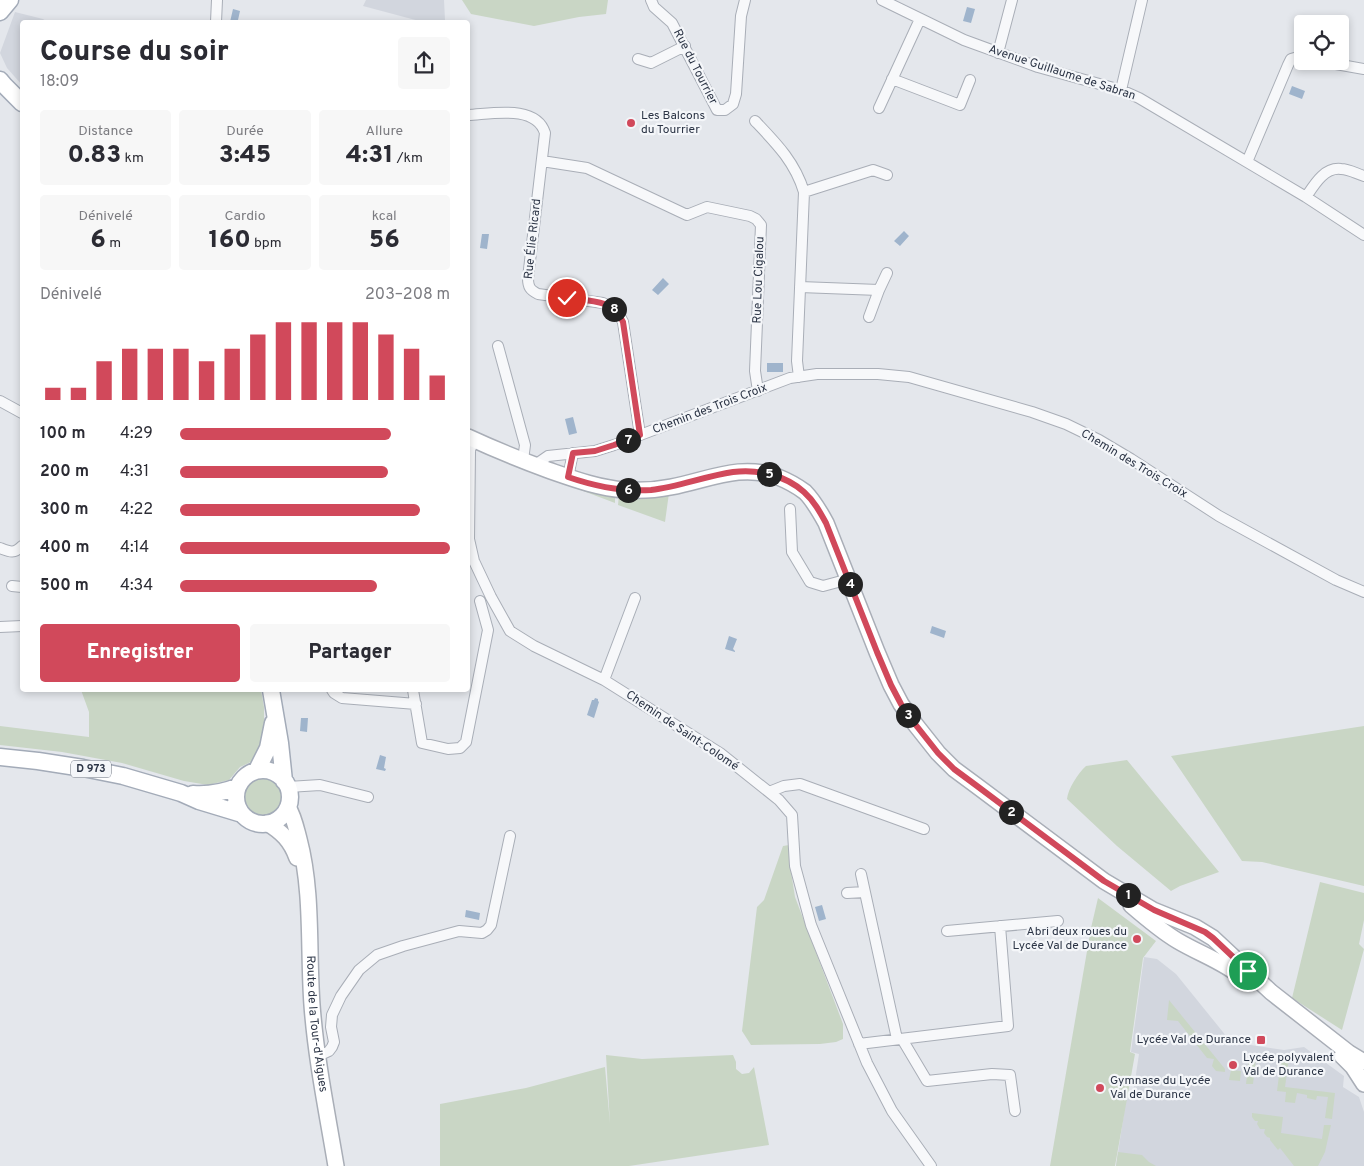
<!DOCTYPE html>
<html lang="fr">
<head>
<meta charset="utf-8">
<style>
  body { margin:0; font-family:Overpass,sans-serif; background:#f7f7f7; color:#2b2b33; height:100vh; display:flex; flex-direction:column; font-size:19px; white-space:nowrap }
  * { box-sizing:border-box; margin:0 }
  p { font-size:16px; color:#7c7c81 }
  .icon { flex:none; width:28px; height:28px; fill:none; stroke:currentColor; stroke-width:2; stroke-linecap:round; stroke-linejoin:round }
  .map { position:relative; flex:1; overflow:hidden }
  .sheet { position:absolute; left:20px; top:20px; width:450px; height:672px; display:flex; flex-direction:column; background:#fff; border-radius:5px; box-shadow:0 2px 8px #0003 }
  .sheet>* { flex:none }
  .buttons { position:absolute; left:1294px; top:15px; display:grid; gap:10px }
  .buttons a { display:grid; place-items:center; width:55px; height:55px; border-radius:5px; background:#fff; box-shadow:0 2px 8px #0003; font-size:25px }
  .pin { position:absolute; display:grid; place-items:center; width:42px; height:42px; color:#fff; margin:-21px; border:2px solid #fff; border-radius:50%; box-shadow:0 1px 5px #0007 }
  .km { position:absolute; width:25px; height:25px; margin:-12px; border-radius:50%; background:#222; color:#fff; font-size:14px; line-height:25px; text-align:center }
  .round { display:grid; place-items:center; flex:none; width:52px; height:52px; border-radius:5px; background:#f7f7f7 }
  .summary { display:flex; align-items:center; justify-content:space-between; height:85px; padding:0 20px }
  h1 { font-size:28px; font-weight:800; line-height:38px }
  .metrics { display:grid; grid-template-columns:repeat(3,1fr); gap:8px; height:85px; padding:5px 20px }
  .metrics div { display:grid; align-content:center; border-radius:5px; background:#f7f7f7; text-align:center }
  .metrics b { font-size:25px; font-weight:800 }
  .metrics small { font-size:14px; font-weight:400 }
  .metrics p { font-size:14px }
  .chart { height:140px; padding:10px 20px }
  .chart p { display:flex; justify-content:space-between }
  .chart svg { width:100%; height:90px; margin-top:5px; stroke:#d1495b; stroke-width:6 }
  .cta { display:flex; gap:10px; margin-top:auto; padding:10px 20px }
  .cta a { flex:1; height:58px; border-radius:5px; background:#d1495b; color:#fff; font-size:20px; font-weight:800; line-height:58px; text-align:center }
  .cta a+a { background:#f7f7f7; color:#2b2b33 }
  ul { padding:0 20px; list-style:none; font-size:16px }
  li { display:grid; grid-template-columns:80px 60px 1fr; align-items:center; height:38px }
  li i { height:12px; border-radius:6px; background:#d1495b }
  .map>svg:first-child { display:block }
  .built { fill:#d2d6de }
  .green { fill:#c9d6c5 }
  .water { fill:#9fb4cc }
  .lines { fill:none; stroke-linecap:round; stroke-linejoin:round }
  .street-casing { stroke:#a9aeb7; stroke-width:12 }
  .secondary-casing { stroke:#a9aeb7; stroke-width:18 }
  .primary-casing { stroke:#a3abb8; stroke-width:19 }
  .street { stroke:#f7f8fa; stroke-width:10 }
  .secondary { stroke:#fff; stroke-width:15 }
  .primary { stroke:#fff; stroke-width:16 }
  .route-casing { stroke:#fff; stroke-width:10 }
  .route { stroke:#d1495b; stroke-width:6 }
  .poi-dot { fill:#d1495b; stroke:#f4f6f9; stroke-width:2 }
  .labels { text-anchor:middle; dominant-baseline:central; stroke-width:4.5; stroke-linejoin:round; paint-order:stroke }
  .shield { fill:#f4f6f9; stroke:#676e7b; stroke-width:1 }
  .shield-label { font-size:11px; font-weight:bold; fill:#2b3445 }
  .street-label { font-size:12px; fill:#2b3445; stroke:#f4f6f9 }
  .poi-label { font-size:12px; fill:#2b3445; stroke:#f4f6f9; text-anchor:start }
</style>
</head>
<body>
<div class="map">
<svg width="1364" height="1166" viewBox="0 0 1364 1166">
  <rect width="100%" height="100%" fill="#e4e7ec"/>
  <path class="built" d="M366 0H444L445 20 444 22H423L363 6Z
    M15 12 43 19 47 22H22V85L7 68 0 53Z
    M1144 957 1157 959 1176 974 1231 1042 1284 1050 1304 1047 1344 1076 1343 1087 1359 1097 1364 1112V1166H1116L1127 1093 1133 1094 1139 1054 1131 1052Z"/>
  <path class="green" d="M462 0H608L606 14 579 17 534 26 471 14Z
    M572 483 615 494V503L570 486Z
    M657 493H669L665 522 618 505 619 494 625 498H652Z
    M81 690H261L264 707V729L261 751 253 761 240 767 229 780 208 785 184 781 122 763 62 752 0 745V726L89 737V712Z
    M1364 726V886L1262 862 1242 861 1171 756Z
    M1127 760 1219 872 1180 886 1171 891 1117 846 1067 799C1068 789 1078 773 1086 766Z
    M244 797a19 19 0 1 1 38 0a19 19 0 1 1-38 0Z
    M789 845V859L795 897 843 1024V1039L836 1042 820 1044 751 1045 742 1031 757 907 764 900 783 846Z
    M1320 882 1364 893V920L1359 944 1364 949 1342 1030 1292 998Z
    M1098 898 1156 941 1143 958 1130 1052 1135 1054 1115 1166H1050L1091 928Z
    M1169 1000 1225 1069V1072L1216 1071 1212 1066 1214 1059 1207 1058 1178 1021 1167 1020Z
    M606 1055 642 1059 733 1055 736 1062V1069L742 1074 749 1073 754 1067 769 1145 629 1166H440V1104L526 1088 605 1067 610 1124Z
    M1249 1058 1256 1059 1253 1084H1246Z
    M1289 1059 1285 1087 1335 1093 1332 1119 1325 1118 1328 1097 1317 1096 1316 1100 1307 1098V1095L1297 1093 1295 1103 1285 1102 1286 1092 1277 1091 1281 1060Z
    M1231 1070 1241 1071 1240 1081 1229 1080Z
    M1252 1113 1283 1117 1281 1133 1322 1139 1324 1125H1331L1325 1152 1318 1166H1294L1280 1148 1278 1150 1270 1140V1138L1267 1137 1264 1133 1265 1129H1260L1257 1124 1258 1121H1255L1252 1117Z
    M1118 1152 1142 1155 1149 1162 1156 1166H1116Z"/>
  <path class="water" d="M967 7 975 9 971 23 963 21Z
    M233 9 240 11 238 20 242 21V22H230Z
    M1292 86 1305 91 1302 99 1289 94Z
    M904 231 909 236 900 246 894 241Z
    M482 234H489L487 249 480 248Z
    M663 278 669 284 658 295 652 290Z
    M767 363H783V372H767Z
    M573 417 577 433 569 435 565 419Z
    M932 626 946 631 944 638 930 633Z
    M729 636 737 639 733 649 735 651V652L725 649Z
    M595 698 598 699V701L599 702 594 718 587 715 592 700H594Z
    M301 718H308L307 732 300 731Z
    M380 755 386 757 384 768 386 769 385 771 376 769Z
    M822 905 826 919 819 921 815 907Z
    M466 910 480 913 479 920 465 917Z"/>
  <g class="lines">
    <defs>
      <path id="street" d="M651 0 654 7 672 23 717 110H725L733 104 736 94 741 16 745 0
        M882 0 964 40 1038 67 1121 90 1139 98 1306 197 1364 235
        M216 22 217 0
        M998 53 1012 0
        M638 59 651 63 685 46
        M1319 61 1364 69
        M892 79 960 105 970 80
        M1121 90 1142 0
        M879 108 920 19
        M468 115C491 114 536 104 545 133L528 278C528 287 530 290 538 294L603 303C613 307 619 312 623 322L640 435
        M755 121C776 143 795 162 804 192L797 361 799 377
        M542 161 587 168 687 215 707 207 750 216 756 219 761 225 755 371 758 391
        M1247 162 1288 65 1291 59 1298 57 1302 58
        M804 192 873 170 887 175
        M1306 197C1314 185 1324 167 1341 169 1349 169 1357 174 1364 176
        M800 287 879 290
        M869 317 879 290 887 273
        M498 346 525 445 523 460
        M0 401 22 413
        M474 440 470 450 469 539 474 561 491 597 510 631 534 646 604 680 720 753 779 800 792 815 795 866 811 925 867 1063 892 1111 931 1166
        M535 465 548 456 595 451 614 445 790 378 817 374H878L909 377 1032 412 1066 424 1099 440 1131 459 1219 516 1336 580 1364 592
        M568 477 573 453
        M790 509 792 552 810 582 823 586 849 579
        M0 548C10 552 14 554 22 546
        M12 586 22 587
        M0 627 22 626
        M604 680 635 598
        M332 690 334 693 342 698 416 704
        M413 690 422 743 448 749 460 748 466 742 488 630 480 601
        M288 787 320 785 368 797
        M769 792 784 786 800 784 924 829
        M861 874 897 1039
        M847 893 865 892
        M947 931 1058 921
        M902 1039 927 1081 992 1074 1010 1075 1015 1111
        M859 1044 1008 1026 1000 926
        M318 1056 329 1051 332 1047 334 1042 331 1027 332 1015 341 996 359 970 377 955 403 946 459 931 482 933 487 930 491 925 510 836"/>
      <g id="secondary">
        <path d="M468 437C494 449 521 460 548 470 574 479 598 488 625 490 641 491 656 490 671 487 709 480 740 463 778 477 788 481 797 486 805 492 814 501 820 512 826 523L877 652 891 685 901 704 915 724 938 753 954 769 977 786 1104 881 1153 910 1195 927 1213 938 1271 992 1349 1053 1364 1062"/>
        <path id="s1" d="M288 807C294 817 296 828 299 839 313 892 308 950 312 1005 316 1059 327 1112 336 1166"/>
        <path d="M267 823C282 832 291 841 297 858"/>
        <path d="M1131 905C1146 918 1161 931 1178 941 1200 954 1224 962 1243 978"/>
        <path d="M1342 1056 1353 1067 1364 1084"/>
      </g>
      <path id="primary" d="M0 12 10 0
        M0 80 5 86 22 103
        M271 690 280 743 284 781
        M0 757 38 761 83 768 123 776 181 793 199 801 242 814
        M257 770 268 748 273 723
        M236 797a27 27 0 1 1 54 0a27 27 0 1 1-54 0Z
        M193 794C209 795 222 793 237 787"/>
    </defs>
    <use href="#street" class="street-casing"/>
    <use href="#secondary" class="secondary-casing"/>
    <use href="#primary" class="primary-casing"/>
    <use href="#street" class="street"/>
    <use href="#secondary" class="secondary"/>
    <use href="#primary" class="primary"/>
  </g>
  <g class="lines">
    <defs>
      <path id="route" d="M567 298C590 301 613 299 623 322L640 435 614 445 595 451 573 453 568 477C594 486 622 492 651 490 679 487 705 476 733 472 758 469 785 475 804 492 814 501 820 512 826 523L877 652 891 685 901 704 915 724 938 753 954 769 977 786 1104 881 1154 910 1205 932 1213 938 1248 971"/>
    </defs>
    <use href="#route" class="route-casing"/>
    <use href="#route" class="route"/>
  </g>
  <g class="poi-dot">
    <circle cx="631" cy="123" r="5"/>
    <circle cx="1137" cy="939" r="5"/>
    <rect x="1256" y="1035" width="10" height="10" rx="2.5"/>
    <circle cx="1233" cy="1065" r="5"/>
    <circle cx="1100" cy="1088" r="5"/>
  </g>
  <g class="labels">
    <rect class="shield" x="71" y="760.5" width="40" height="17" rx="4"/>
    <g class="shield-label">
      <text x="91" y="769">D 973</text>
    </g>
    <g class="street-label">
      <text transform="translate(695 67) rotate(63)">Rue du Tourrier</text>
      <text transform="translate(1062 73) rotate(18)">Avenue Guillaume de Sabran</text>
      <text transform="translate(533 239) rotate(-84)">Rue Élie Ricard</text>
      <text transform="translate(759 280) rotate(-88)">Rue Lou Cigalou</text>
      <text transform="translate(710 409) rotate(-21)">Chemin des Trois Croix</text>
      <text transform="translate(1134 464) rotate(31)">Chemin des Trois Croix</text>
      <text transform="translate(682 731) rotate(34)">Chemin de Saint-Colomé</text>
      <text stroke="none"><textPath href="#s1" startOffset="220">Route de la Tour-d'Aigues</textPath></text>
    </g>
    <g class="poi-label">
      <text x="641" y="116">Les Balcons<tspan x="641" dy="14">du Tourrier</tspan></text>
      <text x="1127" y="932" text-anchor="end">Abri deux roues du<tspan x="1127" dy="14">Lycée Val de Durance</tspan></text>
      <text x="1251" y="1040" text-anchor="end">Lycée Val de Durance</text>
      <text x="1243" y="1058">Lycée polyvalent<tspan x="1243" dy="14">Val de Durance</tspan></text>
      <text x="1110" y="1081">Gymnase du Lycée<tspan x="1110" dy="14">Val de Durance</tspan></text>
    </g>
  </g>
</svg>
<div class="buttons">
<a><svg class="icon" aria-label="locate" viewBox="0 0 24 24"><circle cx="12" cy="12" r="6"/><path d="M12 2v4M12 18v4M2 12h4M18 12h4"/></svg></a>
</div>
<div class="pin" style="left:1248px;top:971px;background:#1e9e55"><svg class="icon" aria-label="arrive" viewBox="0 0 24 24"><path d="M6 21V4h12l-3 4 3 4H6"/></svg></div>
<div class="pin" style="left:567px;top:298px;background:#d93025"><svg class="icon" aria-label="check" viewBox="0 0 24 24"><path d="M5 12l5 5 9-10"/></svg></div>
<b class="km" style="left:1128px;top:895px">1</b>
<b class="km" style="left:1011px;top:812px">2</b>
<b class="km" style="left:908px;top:715px">3</b>
<b class="km" style="left:850px;top:584px">4</b>
<b class="km" style="left:769px;top:474px">5</b>
<b class="km" style="left:628px;top:490px">6</b>
<b class="km" style="left:628px;top:440px">7</b>
<b class="km" style="left:614px;top:309px">8</b>
<section class="sheet">
<div class="summary"><div><h1>Course du soir</h1><p>18:09</p></div><a class="round"><svg class="icon" aria-label="share" viewBox="0 0 24 24"><path d="M12 15V3M7 8l5-5 5 5M5 13v7h14v-7"/></svg></a></div>
<div class="metrics">
<div><p>Distance</p><b>0.83<small> km</small></b></div>
<div><p>Durée</p><b>3:45</b></div>
<div><p>Allure</p><b>4:31<small> /km</small></b></div>
</div>
<div class="metrics">
<div><p>Dénivelé</p><b>6<small> m</small></b></div>
<div><p>Cardio</p><b>160<small> bpm</small></b></div>
<div><p>kcal</p><b>56</b></div>
</div>
<div class="chart"><p><span>Dénivelé</span>203–208 m</p>
<svg viewBox="0 0 160 44" preserveAspectRatio="none"><path d="M5 44V38M15 44V38M25 44V25M35 44V19M45 44V19M55 44V19M65 44V25M75 44V19M85 44V12M95 44V6M105 44V6M115 44V6M125 44V6M135 44V12M145 44V19M155 44V32"/></svg>
</div>
<ul>
<li><b>100 m</b>4:29<i style="width:78%"></i></li>
<li><b>200 m</b>4:31<i style="width:77%"></i></li>
<li><b>300 m</b>4:22<i style="width:89%"></i></li>
<li><b>400 m</b>4:14<i style="width:100%"></i></li>
<li><b>500 m</b>4:34<i style="width:73%"></i></li>
</ul>
<div class="cta"><a>Enregistrer</a><a>Partager</a></div>
</section>
</div>
</body>
</html>
